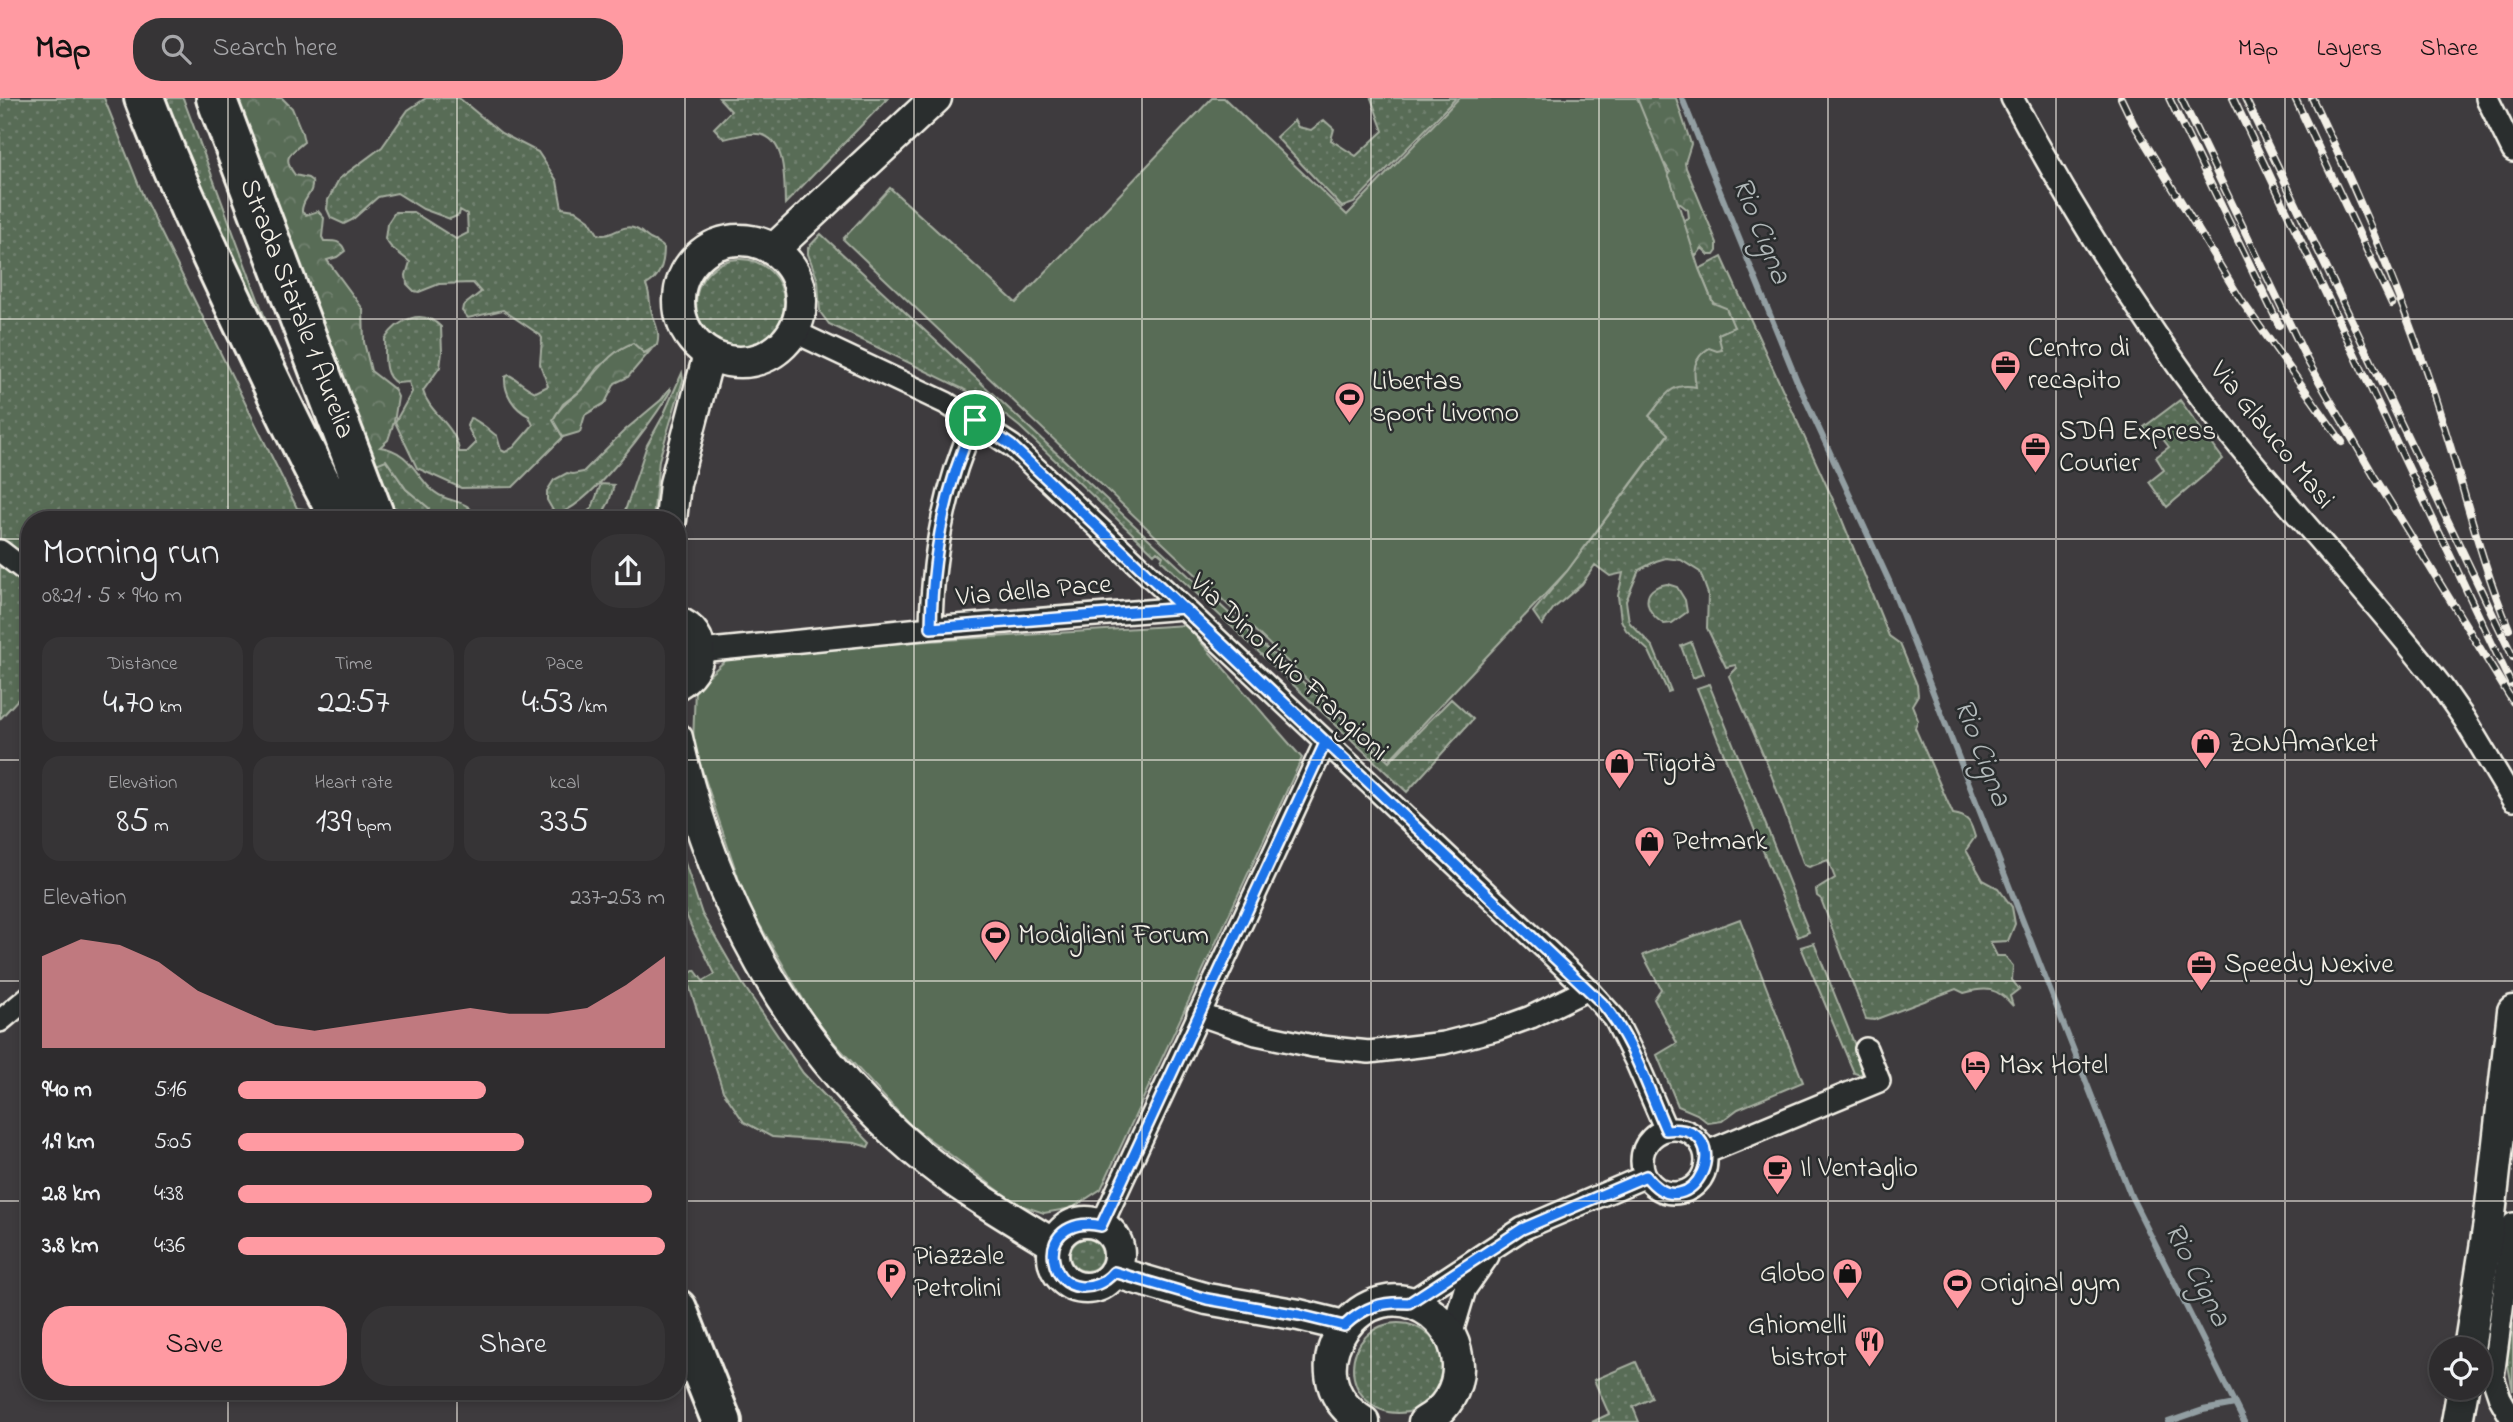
<!DOCTYPE html>
<html lang="en">
<head>
<meta charset="utf-8">
<style>
  body { margin:0; font-family:"Indie Flower",sans-serif; background:#363436; color:#f1f3f6; height:100vh; display:flex; flex-direction:column; font-size:26px; white-space:nowrap }
  * { box-sizing:border-box; margin:0 }
  p { font-size:23px; color:#a7a7aa }
  .icon { flex:none; width:38px; height:38px; fill:none; stroke:currentColor; stroke-width:2; stroke-linecap:round; stroke-linejoin:round }
  .map { position:relative; flex:1; overflow:hidden }
  .sheet { position:absolute; left:21px; top:413px; width:665px; height:889px; display:flex; flex-direction:column; background:#2e2c2e; border-radius:28px; box-shadow:0 4px 10px #0003,0 0 0 2px #49484a }
  .sheet>* { flex:none }
  .buttons { position:absolute; left:2429px; top:1239px; display:grid; gap:14px }
  .buttons a { display:grid; place-items:center; width:63px; height:63px; border-radius:50%; background:#2e2c2e; box-shadow:0 4px 10px #0003,0 0 0 2px #49484a; font-size:35px }
  .pin { position:absolute; display:grid; place-items:center; width:60px; height:60px; color:#fff; margin:-30px; border:4px solid #fff; border-radius:50%; box-shadow:0 2px 7px #0007 }
  .round { display:grid; place-items:center; flex:none; width:74px; height:74px; border-radius:28px; background:#363436 }
  .head { display:flex; align-items:center; justify-content:space-between; height:119px; padding:0 21px }
  h1 { font-size:38px; font-weight:600; line-height:52px }
  .figures { display:grid; grid-template-columns:repeat(3,1fr); gap:10px; height:119px; padding:7px 21px }
  .figures div { display:grid; align-content:center; border-radius:18px; background:#363436; text-align:center }
  .figures b { font-size:35px; font-weight:600 }
  .figures small { font-size:19px; font-weight:400 }
  .figures p { font-size:19px }
  .chart { height:196px; padding:14px 21px }
  .chart p { display:flex; justify-content:space-between }
  .chart svg { width:100%; height:126px; margin-top:7px; fill:#ff9aa2; opacity:.7 }
  .primary-button { display:flex; gap:14px; margin-top:auto; padding:14px 21px }
  .primary-button a { flex:1; height:80px; border-radius:28px; background:#ff9aa2; color:#111; font-size:28px; font-weight:600; line-height:80px; text-align:center }
  .primary-button a+a { background:#363436; color:#f1f3f6 }
  ul { padding:0 21px; list-style:none; font-size:23px }
  li { display:grid; grid-template-columns:112px 84px 1fr; align-items:center; height:52px }
  li i { height:18px; border-radius:9px; background:#ff9aa2 }
  header { display:flex; align-items:center; gap:42px; box-sizing:border-box; height:98px; padding:0 35px; background:#ff9aa2; color:#111 }
  header strong { font-size:33px }
  nav { display:flex; gap:38px; margin-inline-start:auto; font-size:24px }
  .search { width:490px; height:63px; background:#363436; display:flex; align-items:center; gap:18px; box-sizing:border-box; padding:0 24px; border-radius:28px; color:#a7a7aa; font-size:26px }
  .map>svg:first-child { display:block }
  .grass { fill:url(#grass-dots); stroke:#a6aea0; stroke-width:2 }
  .forest { fill:url(#forest-crowns); stroke:#a6aea0; stroke-width:2 }
  .pitch { fill:#596c57; stroke:#a6aea0; stroke-width:2 }
  .lines { fill:none; stroke-linecap:round; stroke-linejoin:round }
  .stream { stroke:#929ea2; stroke-width:6 }
  .street-casing { stroke:#f4f1e8; stroke-width:26 }
  .secondary-casing { stroke:#f4f1e8; stroke-width:35 }
  .highway-casing { stroke:#f4f1e8; stroke-width:44 }
  .street { stroke:#2a2d2e; stroke-width:21 }
  .secondary { stroke:#2a2d2e; stroke-width:30 }
  .highway { stroke:#2a2d2e; stroke-width:38 }
  .rail-casing { stroke:#f4f1e8; stroke-width:8 }
  .rail { stroke:#2a2d2e; stroke-width:5; stroke-dasharray:16; stroke-linecap:butt }
  .route-casing { stroke:#fff; stroke-width:14 }
  .route { stroke:#1a73e8; stroke-width:9 }
  .grid { fill:none; stroke:#f4f1e8; stroke-width:2; stroke-opacity:0.55 }
  .labels { text-anchor:middle; dominant-baseline:central; stroke-width:5; stroke-linejoin:round; paint-order:stroke }
  .street-label { font-size:28px; fill:#f4f1e8; stroke:#2a2d2e }
  .poi-label { font-size:28px; fill:#f4f1e8; stroke:#2a2d2e; text-anchor:start }
  .water-label { font-size:30px; font-style:italic; fill:#b2b9ba; stroke:#2a2d2e }
</style>
</head>
<body>
<header>
<strong>Map</strong>
<div class="search"><svg class="icon" aria-label="search" viewBox="0 0 24 24"><circle cx="10" cy="10" r="6"/><path d="M15 15l6 6"/></svg>Search here</div>
<nav><a>Map</a><a>Layers</a><a>Share</a></nav>
</header>
<div class="map">
<svg width="2513" height="1324" viewBox="0 0 2513 1324">
  <defs>
    <pattern id="grass-dots" width="8" height="8" patternUnits="userSpaceOnUse" patternTransform="scale(1.75)"><rect width="8" height="8" fill="#596c57"/><path d="M2 2h.1M6 6h.1" fill="none" stroke="#71816f" stroke-width="1.8" stroke-linecap="round"/></pattern>
    <pattern id="forest-crowns" width="20" height="18" patternUnits="userSpaceOnUse" patternTransform="scale(1.75)"><rect width="20" height="18" fill="#596c57"/><path d="M2 6a3 3 0 1 1 6 0M12 15a3 3 0 1 1 6 0" fill="none" stroke="#71816f"/></pattern>
  </defs>
  <rect width="100%" height="100%" fill="#3e3b3e"/>
  <filter id="ink" filterUnits="userSpaceOnUse"><feTurbulence type="fractalNoise" baseFrequency=".0143" numOctaves="2"/><feDisplacementMap in="SourceGraphic" scale="14" xChannelSelector="R" yChannelSelector="G"/><feConvolveMatrix kernelMatrix="1 2 1 2 8 2 1 2 1" color-interpolation-filters="sRGB"/></filter>
  <g filter="url(#ink)">
    <path class="grass" d="M0 0H104L144 100 297 410 311 412 314 422H30V588L0 621Z
      M157 0H183L274 244H269Z
      M426 0H459L501 35 538 54 557 83 562 110 575 112 589 122 598 136C611 141 622 124 636 131 641 133 645 138 650 141 656 144 660 145 664 150 664 165 660 180 646 187 650 195 649 202 651 211 654 225 661 233 657 247L644 255 633 245 598 269 580 293 563 306 553 322 563 339 513 389 461 390 417 370 395 324 412 294 409 284 397 285C381 278 386 255 385 241 398 221 422 210 441 229L442 254 440 269 423 293C429 315 457 328 459 354H467L476 345 467 328 470 320C477 321 490 333 497 338L501 352 505 354 514 349 533 327 529 318C514 311 504 295 505 279L509 277C519 282 525 290 536 294L548 288 540 266 542 240 540 237 503 212 468 220 462 213 463 208 481 194 473 185 439 186 419 194 414 193 407 186 406 177 410 164 391 149 385 141 387 126 395 114H413L456 141 468 135 467 116 460 112 459 117 450 121 423 111 397 95 378 99 352 122 344 126 331 120 327 111 328 102 339 81 382 49 408 12Z
      M719 0H888L785 106C784 83 788 33 751 36 742 36 733 39 724 41L714 30 731 13Z
      M1371 0H1456L1354 105 1342 109 1276 39 1294 22 1298 29 1311 32 1324 22 1334 31 1331 42 1356 58 1383 33Z
      M821 136 1389 664 1451 601 1473 621 1407 694 1161 462 1163 458 1157 453 1154 456 1020 329 986 302 829 226 820 214 818 183 808 156V150Z
      M1722 159 1840 417 1889 538 1900 546 1917 587 1918 597 1912 607 1918 622 1915 630 1953 716C1969 718 1971 725 1975 739L1966 752 1983 782 1998 790 2012 809 2015 826 2008 843 1990 844 1997 858H2005L2013 868 2012 882 2019 891 2010 898 2013 908C1997 889 1986 889 1964 895L1956 891 1874 922 1866 921 1821 801 1817 798 1816 792 1835 780 1828 762 1809 769 1804 767 1768 668 1729 578 1737 570 1735 567 1726 569 1707 530 1708 496 1700 474 1681 462 1666 460 1656 463 1639 472 1626 503 1629 524 1653 549 1671 593 1668 594 1649 553 1626 532 1621 522 1618 498 1623 475 1610 478 1595 467 1582 486 1553 511 1542 527 1533 514 1567 473 1668 337 1649 318 1671 290 1682 286 1701 256 1709 250 1718 236 1734 229 1713 205 1699 171Z
      M696 205a44 44 0 1 1 88 0a44 44 0 1 1-88 0Z
      M682 275 683 282 659 362 653 422H620L626 410 647 347 663 318Z
      M670 290 671 292C655 321 587 413 555 416L547 402V393L554 382 567 375 573 376 583 374 624 333 661 302Z
      M2180 302 2223 361 2167 409 2149 384 2164 372 2156 359 2169 349 2155 331 2148 335 2144 329Z
      M382 362H386L406 391 429 410 425 422H394L374 367Z
      M601 386 614 387 609 404 599 422H577L592 410Z
      M1667 486 1677 489 1685 502 1687 514 1672 525 1664 526C1644 514 1639 490 1667 486Z
      M1691 544 1703 576 1693 580 1681 548Z
      M1709 586 1809 834 1798 839 1697 590Z
      M677 741 702 816 742 885 803 975 870 1045 868 1049 855 1045 772 1039 744 1024 723 993 686 878 695 872 703 883 715 876 691 828 677 795Z
      M1740 821 1803 984 1738 1011 1722 1023 1708 1025 1697 1016 1678 1008 1657 957 1677 945 1654 901 1661 891 1643 857Z
      M1814 845 1864 970 1861 977 1854 975 1801 849Z
      M1070 1157a16 16 0 1 1 32 0a16 16 0 1 1-32 0Z
      M2510 1220 2513 1226V1293L2505 1252Z
      M1353 1270a45 45 0 1 1 90 0a45 45 0 1 1-90 0Z
      M1636 1264 1652 1300 1633 1309 1639 1324H1592L1609 1316 1594 1282Z"/>
    <path class="forest" d="M233 0H282L292 10 302 35 304 44C289 56 282 60 295 77L308 80 312 83C314 97 301 101 302 114L306 117 318 113 324 120 322 139 324 143C334 143 341 142 345 153L337 159 327 162 363 211 364 244 371 273 394 291 398 299 394 324 388 342 380 349C418 354 416 391 448 401 461 405 472 406 476 422H425L429 410 406 391 386 362 374 367Z
      M1597 0H1676L1691 46 1685 65 1686 70 1717 145V153L1714 157H1709L1702 150 1697 157H1692L1681 123 1689 120 1688 112 1673 100 1663 80 1670 74 1665 66 1651 69Z
      M633 245 644 255 650 253 628 279 615 285 605 305 585 317 580 334 563 339 553 322C560 307 573 301 583 290 599 272 610 253 633 245Z"/>
    <path class="pitch" d="M1212 0H1224L1347 117 1459 0H1637L1671 83 1699 171 1713 205 1726 210 1734 229 1718 236 1722 252 1717 253 1709 250C1693 260 1693 272 1696 289 1669 284 1665 299 1649 318L1668 336 1567 473 1390 661 843 141 890 90 1016 205Z
      M1186 527 1302 660 1101 1091 1072 1110 1044 1115 1017 1106 910 1027 818 927 746 803 693 645 695 590 727 561 750 554Z"/>
    <g class="lines">
      <path class="stream" d="M1682 0 1797 283 1890 485 2131 1098 2244 1324
        M2168 1324 2203 1312 2235 1306"/>
      <defs>
        <path id="street" d="M2012 0C2071 109 2136 214 2211 313 2285 408 2369 494 2442 589L2465 622 2513 702
          M2487 0 2513 53
          M793 233 946 305 1012 348 1588 891 1615 921 1637 965 1666 1032
          M0 453 30 476
          M931 530C932 459 945 388 975 322
          M699 549 710 552 931 530 1184 510
          M1198 916 1256 936 1313 948 1369 954 1444 945 1498 931 1531 919 1588 891
          M0 923 30 898
          M1642 1063a32 32 0 1 1 64 0a32 32 0 1 1-64 0Z
          M1705 1055 1879 983 1866 951
          M2513 1126 2493 1279 2500 1300 2513 1323
          M1101 1128 1325 645
          M1409 1205 1522 1131 1646 1078
          M1451 1238 1465 1191 1488 1158"/>
        <path id="secondary" d="M679 203a61 61 0 1 1 122 0a61 61 0 1 1-122 0Z
          M773 152 936 0
          M671 422 675 386 709 256
          M677 524C709 536 703 571 677 586
          M677 640C712 800 787 944 914 1052 956 1088 1007 1118 1055 1147
          M1053 1157a33 33 0 1 1 66 0a33 33 0 1 1-66 0Z
          M1114 1174 1207 1201 1299 1217 1344 1228
          M2469 1251 2489 1125 2513 913
          M1364 1324C1284 1275 1365 1164 1432 1216 1448 1229 1457 1246 1458 1267 1459 1291 1445 1313 1424 1324
          M2457 1324 2463 1290"/>
        <path id="highway" d="M144 0C173 77 208 151 243 225 275 291 305 358 341 422
          M216 0 376 422
          M677 1211 722 1324"/>
      </defs>
      <use href="#street" class="street-casing"/>
      <use href="#secondary" class="secondary-casing"/>
      <use href="#highway" class="highway-casing"/>
      <use href="#street" class="street"/>
      <use href="#secondary" class="secondary"/>
      <use href="#highway" class="highway"/>
      <defs>
        <path id="rail" d="M2121 0 2133 25 2241 202 2342 344
          M2169 0 2279 227
          M2181 0 2307 262 2374 378 2513 604
          M2233 0 2511 586
          M2245 0 2513 559
          M2295 0 2392 206
          M2312 0C2362 104 2407 209 2441 319 2464 389 2480 462 2509 531"/>
      </defs>
      <use href="#rail" class="rail-casing"/>
      <use href="#rail" class="rail"/>
    </g>
  </g>
  <g class="lines" filter="url(#ink)">
    <defs>
      <path id="route" d="M975 322 1012 348 1325 645 1101 1128C1077 1121 1048 1134 1054 1163 1060 1195 1096 1196 1114 1174L1207 1201 1299 1217 1344 1228C1364 1209 1382 1203 1409 1205L1522 1131 1646 1078C1692 1138 1743 1024 1666 1032 1647 989 1633 942 1602 905L1184 510 931 530C932 458 945 388 975 322"/>
    </defs>
    <use href="#route" class="route-casing"/>
    <use href="#route" class="route"/>
  </g>
  <path class="grid" d="M228 0V422M457 0V422M685 0V1324M914 0V1324M1142 0V1324M1371 0V1324M1599 0V1324M1828 0V1324M2056 0V1324M2285 0V1324M0 221H2513M0 441H30M677 441H2513M0 662H30M677 662H2513M0 883H30M677 883H2513M0 1103H30M677 1103H2513M228 1293V1324M457 1293V1324"/>
  <defs>
    <symbol id="office-pin" viewBox="-11 -11 22 30"><path d="M0 17L-7.5 6A9.5 9.5 0 1 1 7.5 6Z" fill="#ff9aa2" stroke="#2a2d2e"/><path d="M-6-3h4V-5.5h4V-3h4V5H-6ZM-1-4.5V-3h2v-1.5ZM-6 0V1H6V0Z" fill="#111"/></symbol>
    <symbol id="stadium-pin" viewBox="-11 -11 22 30"><path d="M0 17L-7.5 6A9.5 9.5 0 1 1 7.5 6Z" fill="#ff9aa2" stroke="#2a2d2e"/><path d="M0-5a6.5 5 0 1 0 0 10a6.5 5 0 1 0 0-10ZM-3.5-1.8h7v3.6h-7Z" fill="#111"/></symbol>
    <symbol id="shop-pin" viewBox="-11 -11 22 30"><path d="M0 17L-7.5 6A9.5 9.5 0 1 1 7.5 6Z" fill="#ff9aa2" stroke="#2a2d2e"/><path d="M-5-2.5h2.3a2.7 3.5 0 0 1 5.4 0H5L5.5 6h-11ZM-1.5-2.5h3a1.5 2.3 0 0 0-3 0Z" fill="#111"/></symbol>
    <symbol id="hotel-pin" viewBox="-11 -11 22 30"><path d="M0 17L-7.5 6A9.5 9.5 0 1 1 7.5 6Z" fill="#ff9aa2" stroke="#2a2d2e"/><path d="M-6-4.5h1.5V1H6V5H4.5V3h-9V5H-6ZM-4 0a1.8 1.8 0 1 1 3.6 0ZM.5 0V-2.5h3Q6-2.5 6 0Z" fill="#111"/></symbol>
    <symbol id="cafe-pin" viewBox="-11 -11 22 30"><path d="M0 17L-7.5 6A9.5 9.5 0 1 1 7.5 6Z" fill="#ff9aa2" stroke="#2a2d2e"/><path d="M-5.5-4.5H6V0H3Q3 3.5 0 3.5H-2.5Q-5.5 3.5-5.5 0ZM3-3.2v2h1.7v-2ZM-6 4.5H4V6H-6Z" fill="#111"/></symbol>
    <symbol id="parking-pin" viewBox="-11 -11 22 30"><path d="M0 17L-7.5 6A9.5 9.5 0 1 1 7.5 6Z" fill="#ff9aa2" stroke="#2a2d2e"/><path d="M-3.5-5.5H1a3.5 3.5 0 0 1 0 7H-1V5.5H-3.5ZM-1-3.4V-.6H.8a1.4 1.4 0 0 0 0-2.8Z" fill="#111"/></symbol>
    <symbol id="restaurant-pin" viewBox="-11 -11 22 30"><path d="M0 17L-7.5 6A9.5 9.5 0 1 1 7.5 6Z" fill="#ff9aa2" stroke="#2a2d2e"/><path d="M-5-6h1v4h1v-4h1v4h1v-4h1v5L-1.5 .5V6h-2V.5L-5-1ZM5-6V6H3V1.5H1.5Q1.5-4 5-6Z" fill="#111"/></symbol>
  </defs>
  <g fill-rule="evenodd">
    <use href="#office-pin" x="1988" y="250" width="35" height="47"/>
    <use href="#stadium-pin" x="1332" y="282" width="35" height="47"/>
    <use href="#office-pin" x="2018" y="332" width="35" height="47"/>
    <use href="#shop-pin" x="2188" y="628" width="35" height="47"/>
    <use href="#shop-pin" x="1602" y="648" width="35" height="47"/>
    <use href="#shop-pin" x="1632" y="726" width="35" height="47"/>
    <use href="#stadium-pin" x="978" y="820" width="35" height="47"/>
    <use href="#office-pin" x="2184" y="850" width="35" height="47"/>
    <use href="#hotel-pin" x="1958" y="950" width="35" height="47"/>
    <use href="#cafe-pin" x="1760" y="1054" width="35" height="47"/>
    <use href="#parking-pin" x="874" y="1158" width="35" height="47"/>
    <use href="#shop-pin" x="1830" y="1158" width="35" height="47"/>
    <use href="#stadium-pin" x="1940" y="1168" width="35" height="47"/>
    <use href="#restaurant-pin" x="1852" y="1226" width="35" height="47"/>
  </g>
  <g class="labels">
    <g class="street-label">
      <text transform="translate(296 211) rotate(69)">Strada Statale 1 Aurelia</text>
      <text transform="translate(2271 338) rotate(51)">Via Glauco Masi</text>
      <text transform="translate(1034 494) rotate(-5)">Via della Pace</text>
      <text transform="translate(1288 570) rotate(43)">Via Dino Livio Frangioni</text>
    </g>
    <g class="poi-label">
      <text x="2028" y="251">Centro di<tspan x="2028" dy="32">recapito</tspan></text>
      <text x="1372" y="284">Libertas<tspan x="1372" dy="32">sport Livorno</tspan></text>
      <text x="2059" y="334">SDA Express<tspan x="2059" dy="32">Courier</tspan></text>
      <text x="2229" y="646">ZONAmarket</text>
      <text x="1643" y="666">Tigotà</text>
      <text x="1673" y="744">Petmark</text>
      <text x="1018" y="838">Modigliani Forum</text>
      <text x="2224" y="867">Speedy Nexive</text>
      <text x="1999" y="968">Max Hotel</text>
      <text x="1800" y="1071">Il Ventaglio</text>
      <text x="914" y="1159">Piazzale<tspan x="914" dy="32">Petrolini</tspan></text>
      <text x="1825" y="1176" text-anchor="end">Globo</text>
      <text x="1980" y="1186">Original gym</text>
      <text x="1847" y="1228" text-anchor="end">Ghiomelli<tspan x="1847" dy="32">bistrot</tspan></text>
    </g>
    <g class="water-label">
      <text transform="translate(1760 133) rotate(68)">Rio Cigna</text>
      <text transform="translate(1981 655) rotate(69)">Rio Cigna</text>
      <text transform="translate(2196 1177) rotate(63)">Rio Cigna</text>
    </g>
  </g>
</svg>
<div class="buttons">
<a><svg class="icon" aria-label="locate" viewBox="0 0 24 24"><circle cx="12" cy="12" r="6"/><path d="M12 2v4M12 18v4M2 12h4M18 12h4"/></svg></a>
</div>
<div class="pin" style="left:975px;top:322px;background:#1e9e55"><svg class="icon" aria-label="arrive" viewBox="0 0 24 24"><path d="M6 21V4h12l-3 4 3 4H6"/></svg></div>
<section class="sheet">
<div class="head"><div><h1>Morning run</h1><p>08:21 · 5 × 940 m</p></div><a class="round"><svg class="icon" aria-label="share" viewBox="0 0 24 24"><path d="M12 15V3M7 8l5-5 5 5M5 13v7h14v-7"/></svg></a></div>
<div class="figures">
<div><p>Distance</p><b>4.70<small> km</small></b></div>
<div><p>Time</p><b>22:57</b></div>
<div><p>Pace</p><b>4:53<small> /km</small></b></div>
</div>
<div class="figures">
<div><p>Elevation</p><b>85<small> m</small></b></div>
<div><p>Heart rate</p><b>139<small> bpm</small></b></div>
<div><p>kcal</p><b>335</b></div>
</div>
<div class="chart"><p><span>Elevation</span>237–253 m</p>
<svg viewBox="0 0 160 44" preserveAspectRatio="none"><path d="M0 44V12L10 6L20 8L30 14L40 24L50 30L60 36L70 38L80 36L90 34L100 32L110 30L120 32L130 32L140 30L150 22L160 12V44z"/></svg>
</div>
<ul>
<li><b>940 m</b>5:16<i style="width:58%"></i></li>
<li><b>1.9 km</b>5:05<i style="width:67%"></i></li>
<li><b>2.8 km</b>4:38<i style="width:97%"></i></li>
<li><b>3.8 km</b>4:36<i style="width:100%"></i></li>
</ul>
<div class="primary-button"><a>Save</a><a>Share</a></div>
</section>
</div>
</body>
</html>
